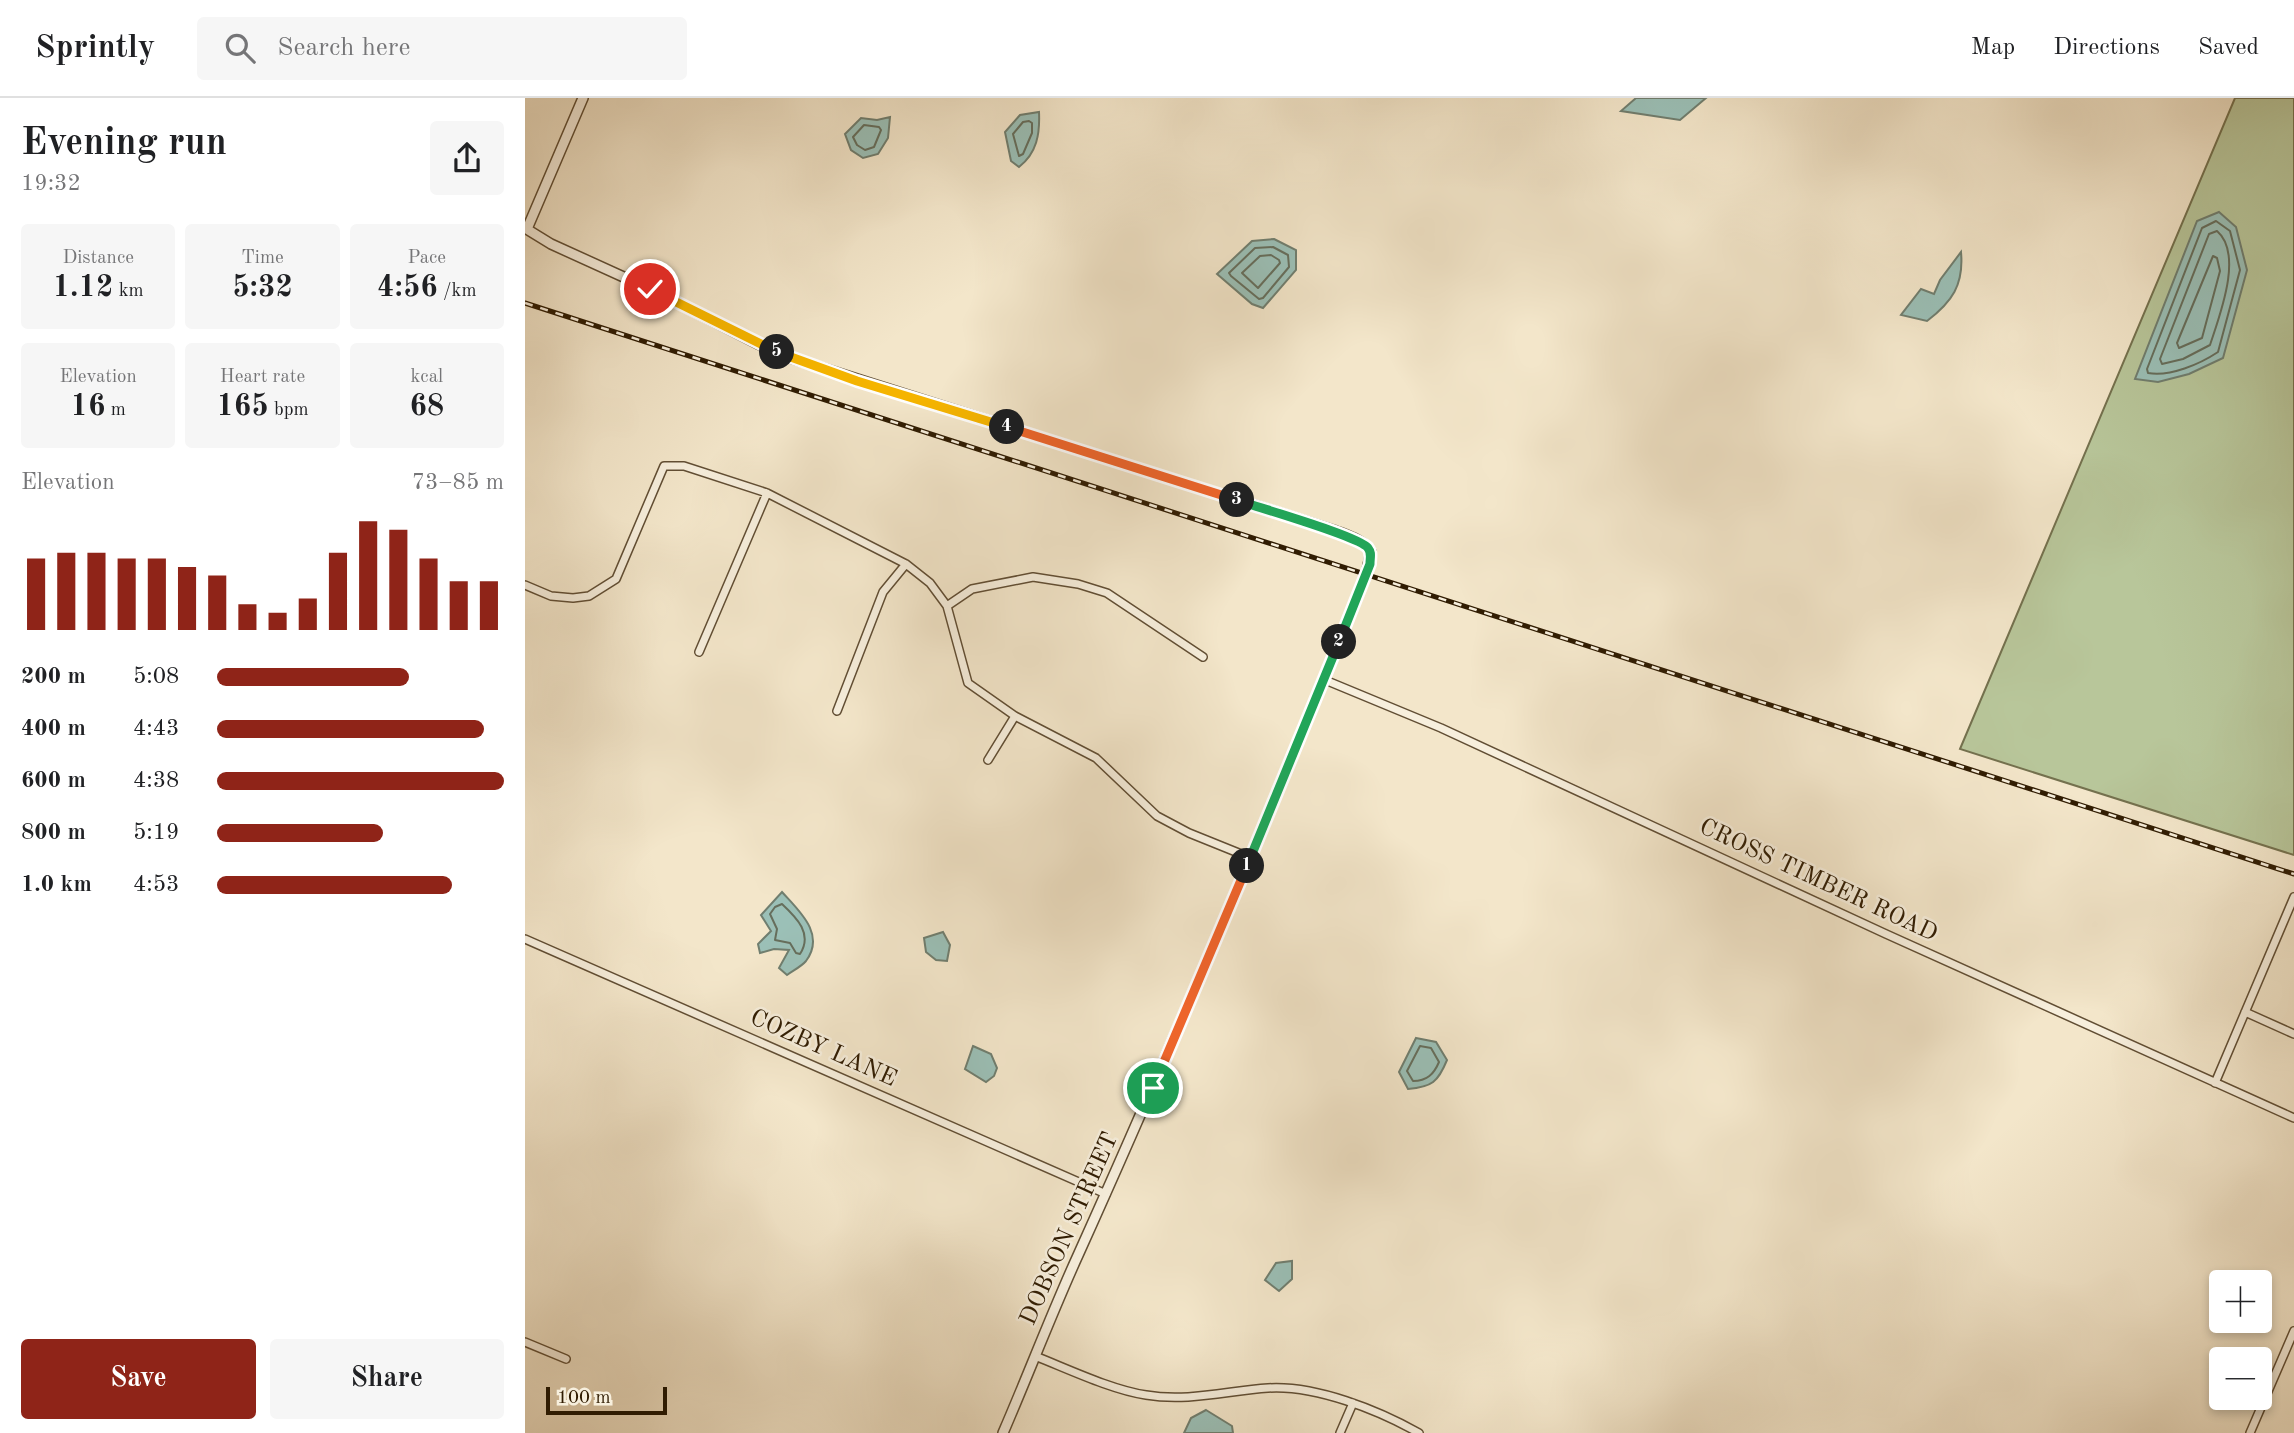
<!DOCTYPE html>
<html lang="en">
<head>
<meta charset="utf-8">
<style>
  body { margin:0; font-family:"Old Standard TT",serif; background:#f6f6f6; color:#202124; height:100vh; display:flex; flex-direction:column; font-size:26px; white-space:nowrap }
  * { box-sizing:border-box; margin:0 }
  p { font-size:23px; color:#757577 }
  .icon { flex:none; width:38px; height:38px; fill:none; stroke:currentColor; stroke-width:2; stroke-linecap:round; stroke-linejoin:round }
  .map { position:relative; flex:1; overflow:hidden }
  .details { display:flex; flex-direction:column; background:#fff; width:525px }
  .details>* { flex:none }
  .tools { position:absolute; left:1684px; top:1172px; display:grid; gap:14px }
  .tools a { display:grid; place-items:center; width:63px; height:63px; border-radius:7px; background:#fff; box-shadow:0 4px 10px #0003; font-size:35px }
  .scale { position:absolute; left:21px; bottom:18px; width:121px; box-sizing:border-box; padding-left:7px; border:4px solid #301c02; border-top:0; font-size:19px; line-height:24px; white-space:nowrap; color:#301c02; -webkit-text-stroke:5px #f7efdd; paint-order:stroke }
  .pin { position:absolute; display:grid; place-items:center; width:60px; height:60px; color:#fff; margin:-30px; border:4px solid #fff; border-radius:50%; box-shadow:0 2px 7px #0007 }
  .km { position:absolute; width:35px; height:35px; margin:-18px; border-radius:50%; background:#222; color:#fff; font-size:19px; line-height:35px; text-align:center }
  .round { display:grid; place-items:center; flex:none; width:74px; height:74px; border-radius:7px; background:#f6f6f6 }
  .headline { display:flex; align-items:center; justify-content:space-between; height:119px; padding:0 21px }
  h1 { font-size:38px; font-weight:700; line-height:52px }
  .stats { display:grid; grid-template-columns:repeat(3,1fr); gap:10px; height:119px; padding:7px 21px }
  .stats div { display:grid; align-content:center; border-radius:7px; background:#f6f6f6; text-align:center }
  .stats b { font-size:30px; font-weight:700 }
  .stats small { font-size:19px; font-weight:400 }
  .stats p { font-size:19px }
  .chart { height:196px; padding:14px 21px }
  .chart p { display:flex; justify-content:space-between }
  .chart svg { width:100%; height:126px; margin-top:7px; stroke:#8f2418; stroke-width:6 }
  .cta { display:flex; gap:14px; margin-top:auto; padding:14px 21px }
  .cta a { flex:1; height:80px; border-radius:7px; background:#8f2418; color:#fff; font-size:28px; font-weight:700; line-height:80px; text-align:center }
  .cta a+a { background:#f6f6f6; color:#202124 }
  ul { padding:0 21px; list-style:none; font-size:23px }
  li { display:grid; grid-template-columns:112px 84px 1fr; align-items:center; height:52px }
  li i { height:18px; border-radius:9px; background:#8f2418 }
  header { display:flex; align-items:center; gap:42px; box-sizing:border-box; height:98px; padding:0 35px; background:#fff; border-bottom:2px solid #e0e0e0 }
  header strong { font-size:33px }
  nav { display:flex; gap:38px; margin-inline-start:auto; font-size:24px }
  .search { width:490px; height:63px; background:#f6f6f6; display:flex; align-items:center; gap:18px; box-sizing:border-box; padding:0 24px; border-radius:7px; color:#757577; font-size:26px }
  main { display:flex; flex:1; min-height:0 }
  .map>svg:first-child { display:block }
  .green { fill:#b8c69a; stroke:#74714e; stroke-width:2 }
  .water { fill:#9bc0b7; stroke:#707e6f; stroke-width:2 }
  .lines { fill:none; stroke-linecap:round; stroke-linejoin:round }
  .shore { stroke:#666e5c; stroke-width:2 }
  .minor-casing { stroke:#614e34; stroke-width:10 }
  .tertiary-casing { stroke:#614e34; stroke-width:12 }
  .minor { stroke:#f7efdd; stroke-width:7 }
  .tertiary { stroke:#f7efdd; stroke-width:9 }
  .rail-casing { stroke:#301c02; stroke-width:5 }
  .rail { stroke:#f7efdd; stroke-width:2.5; stroke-dasharray:8; stroke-linecap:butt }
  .split-1-casing { stroke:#fff; stroke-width:14 }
  .split-2-casing { stroke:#fff; stroke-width:14 }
  .split-3-casing { stroke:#fff; stroke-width:14 }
  .split-4-casing { stroke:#fff; stroke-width:14 }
  .split-5-casing { stroke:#fff; stroke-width:14 }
  .split-6-casing { stroke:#fff; stroke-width:14 }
  .split-1 { stroke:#f0652b; stroke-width:9 }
  .split-2 { stroke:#22a559; stroke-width:9 }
  .split-3 { stroke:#22a559; stroke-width:9 }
  .split-4 { stroke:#f0652b; stroke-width:9 }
  .split-5 { stroke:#f5b400; stroke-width:9 }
  .split-6 { stroke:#f5b400; stroke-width:9 }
  .labels { text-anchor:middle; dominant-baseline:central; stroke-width:5; stroke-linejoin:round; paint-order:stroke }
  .street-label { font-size:24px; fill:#301c02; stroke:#f7efdd }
</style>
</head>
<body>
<header>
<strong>Sprintly</strong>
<div class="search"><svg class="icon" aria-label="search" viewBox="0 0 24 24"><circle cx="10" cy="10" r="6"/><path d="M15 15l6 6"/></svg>Search here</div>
<nav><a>Map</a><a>Directions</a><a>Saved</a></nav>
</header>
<main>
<section class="details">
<div class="headline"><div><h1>Evening run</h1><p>19:32</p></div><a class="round"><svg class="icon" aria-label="share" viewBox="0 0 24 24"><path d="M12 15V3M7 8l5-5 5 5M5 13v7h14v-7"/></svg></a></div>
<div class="stats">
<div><p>Distance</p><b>1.12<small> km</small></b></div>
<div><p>Time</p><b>5:32</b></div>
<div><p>Pace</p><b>4:56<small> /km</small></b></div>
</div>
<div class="stats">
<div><p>Elevation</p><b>16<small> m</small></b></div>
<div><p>Heart rate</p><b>165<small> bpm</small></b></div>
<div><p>kcal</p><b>68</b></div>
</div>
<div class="chart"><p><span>Elevation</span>73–85 m</p>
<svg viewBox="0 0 160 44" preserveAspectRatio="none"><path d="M5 44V19M15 44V17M25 44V17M35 44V19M45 44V19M55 44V22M65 44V25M75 44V35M85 44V38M95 44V33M105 44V17M115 44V6M125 44V9M135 44V19M145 44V27M155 44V27"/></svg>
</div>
<ul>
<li><b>200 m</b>5:08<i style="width:67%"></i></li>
<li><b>400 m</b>4:43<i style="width:93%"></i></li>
<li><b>600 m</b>4:38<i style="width:100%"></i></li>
<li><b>800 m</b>5:19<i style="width:58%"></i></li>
<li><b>1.0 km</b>4:53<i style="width:82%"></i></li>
</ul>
<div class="cta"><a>Save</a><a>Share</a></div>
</section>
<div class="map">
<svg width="1769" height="1335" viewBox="0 0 1769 1335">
  <rect width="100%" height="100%" fill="#f3e6ca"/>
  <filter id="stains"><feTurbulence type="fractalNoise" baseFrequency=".00286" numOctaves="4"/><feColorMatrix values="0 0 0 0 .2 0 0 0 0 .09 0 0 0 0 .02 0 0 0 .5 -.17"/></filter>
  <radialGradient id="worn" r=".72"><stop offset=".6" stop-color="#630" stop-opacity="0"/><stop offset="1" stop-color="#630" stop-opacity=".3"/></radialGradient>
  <path class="green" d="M1710 0H1769V757L1435 651Z"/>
  <path class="water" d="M1111 0H1181L1155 22 1096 13Z
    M514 14C515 36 512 55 494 69L486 63 480 34 495 17Z
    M365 19 363 40 353 56 338 60 326 52 320 36 336 20 352 22Z
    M1694 114 1711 129 1722 172 1698 260 1664 276 1633 284 1610 281 1672 123Z
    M749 141 771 152V172L738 210 727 206 692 176 727 143Z
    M1436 154C1439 187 1427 204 1402 223L1376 217 1396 191 1409 196 1415 182Z
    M257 794C274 813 301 836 281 863 276 869 267 873 262 877L254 870 264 852 249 851 235 855 233 846 246 833 236 817Z
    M418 834 425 847 422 863 411 862 401 854 399 840Z
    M891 940 911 944 922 962C913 984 907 989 883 991L874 974Z
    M448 948 466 956 472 970 469 978 461 984 440 971Z
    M767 1163V1181L754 1193 740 1182 751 1165Z
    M681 1312 707 1328 708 1335H659L666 1320Z"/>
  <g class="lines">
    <path class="shore" d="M504 23 507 25V35L498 56 494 58 488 36 498 24Z
      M339 27 354 29 356 32 349 49 340 52 332 47 328 39Z
      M1691 123 1705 133 1715 172 1693 254C1675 266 1645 279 1623 275L1622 271 1677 130Z
      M1692 133C1719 156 1694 219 1685 247L1658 261 1637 266 1635 261 1684 136Z
      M748 149 763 157 764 169 738 200 734 201 706 178 704 175 730 150Z
      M735 158 746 157 754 162 755 165 733 190 717 175Z
      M1688 158 1692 160 1695 173 1677 240 1654 250 1652 245Z
      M257 806C272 820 288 836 275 856L271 855 265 845 250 842 252 831 245 816 250 809Z
      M895 948 906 950 914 964C909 976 902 983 888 983L882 973Z"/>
    <defs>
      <path id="minor" d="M0 487 26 498 48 500 64 498 91 481 139 368H159L242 395 381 466 405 485 422 508 443 585 490 618 571 660 632 718 664 735 726 760
        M422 508 447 491 508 479 553 486 582 495 678 559
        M174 554 242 395
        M800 582 916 630 1361 836 1769 1020
        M312 613 358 494 381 466
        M463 662 490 618
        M0 841 581 1096
        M1720 914 1769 936
        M1690 985 1769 799
        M0 1244 41 1261
        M510 1258C543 1271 587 1292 621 1297 662 1304 702 1293 743 1290 791 1287 853 1312 894 1335
        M815 1335 828 1305
        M1725 1335 1769 1233"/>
      <path id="tertiary" d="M0 130 26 146 125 191 233 246 266 260 811 433C824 438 838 442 846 454L841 477C749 705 655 931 554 1155 527 1214 504 1275 478 1335
        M2 131 58 0"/>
    </defs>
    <use href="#minor" class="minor-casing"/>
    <use href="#tertiary" class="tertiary-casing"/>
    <use href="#minor" class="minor"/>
    <use href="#tertiary" class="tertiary"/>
    <defs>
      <path id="rail" d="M0 205 1769 776"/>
    </defs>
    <use href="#rail" class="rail-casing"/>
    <use href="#rail" class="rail"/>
  </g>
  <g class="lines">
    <defs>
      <path id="split-1" d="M628 990 722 768"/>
      <path id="split-2" d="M722 768 814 544"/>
      <path id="split-3" d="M712 402C734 410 834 438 843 450 847 455 845 459 845 466L814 544"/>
      <path id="split-4" d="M482 329 712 402"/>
      <path id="split-5" d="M252 254 332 283 482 329"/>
      <path id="split-6" d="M125 191 252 254"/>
    </defs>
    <use href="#split-1" class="split-1-casing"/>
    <use href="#split-2" class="split-2-casing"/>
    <use href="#split-3" class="split-3-casing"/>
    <use href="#split-4" class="split-4-casing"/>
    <use href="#split-5" class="split-5-casing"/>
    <use href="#split-6" class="split-6-casing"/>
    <use href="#split-1" class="split-1"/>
    <use href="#split-2" class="split-2"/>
    <use href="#split-3" class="split-3"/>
    <use href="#split-4" class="split-4"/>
    <use href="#split-5" class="split-5"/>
    <use href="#split-6" class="split-6"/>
  </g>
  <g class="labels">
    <g class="street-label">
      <text transform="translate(1293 783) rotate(25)">CROSS TIMBER ROAD</text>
      <text transform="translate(298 951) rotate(24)">COZBY LANE</text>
      <text transform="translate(545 1131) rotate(-66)">DOBSON STREET</text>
    </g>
  </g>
  <rect width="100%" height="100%" filter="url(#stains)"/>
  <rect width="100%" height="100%" fill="url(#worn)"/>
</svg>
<div class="tools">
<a>+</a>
<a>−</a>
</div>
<div class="scale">100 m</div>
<div class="pin" style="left:628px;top:990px;background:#1e9e55"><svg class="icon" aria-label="arrive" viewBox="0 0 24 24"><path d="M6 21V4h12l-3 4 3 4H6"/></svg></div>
<div class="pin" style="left:125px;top:191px;background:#d93025"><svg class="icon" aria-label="check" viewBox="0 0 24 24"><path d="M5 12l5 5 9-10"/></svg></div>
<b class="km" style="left:722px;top:768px">1</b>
<b class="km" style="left:814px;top:544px">2</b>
<b class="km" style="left:712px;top:402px">3</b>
<b class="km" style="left:482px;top:329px">4</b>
<b class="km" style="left:252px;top:254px">5</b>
</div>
</main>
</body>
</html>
